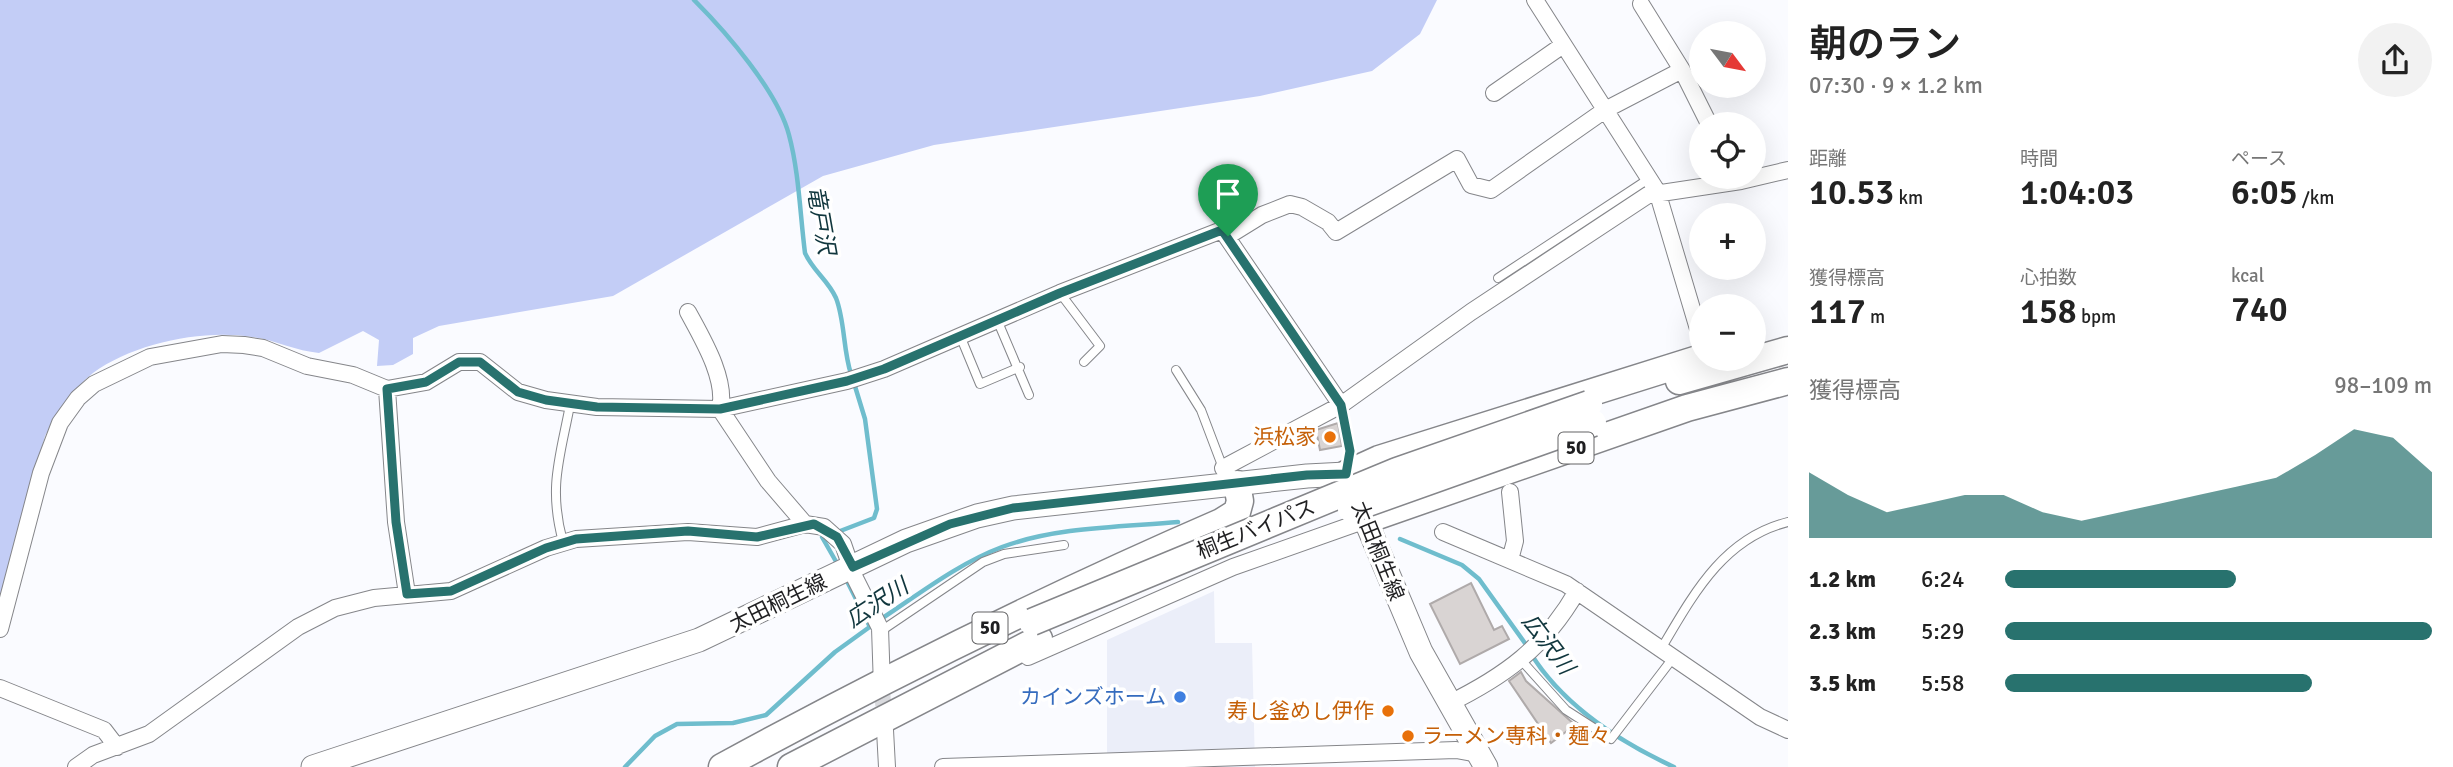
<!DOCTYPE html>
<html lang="ja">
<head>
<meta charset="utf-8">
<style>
  body { margin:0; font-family:Signika,"Noto Sans JP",sans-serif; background:#f2f2f2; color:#222; height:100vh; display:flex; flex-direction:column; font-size:26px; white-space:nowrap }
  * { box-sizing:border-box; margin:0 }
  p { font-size:23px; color:#767676 }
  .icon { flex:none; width:38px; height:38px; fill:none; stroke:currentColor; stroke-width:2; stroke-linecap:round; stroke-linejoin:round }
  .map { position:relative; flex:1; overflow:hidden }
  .details { display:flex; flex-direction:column; background:#fff; width:665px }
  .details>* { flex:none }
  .needle { width:46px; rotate:122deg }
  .tools { position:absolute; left:1689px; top:21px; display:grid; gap:14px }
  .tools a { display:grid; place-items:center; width:77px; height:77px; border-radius:50%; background:#fff; box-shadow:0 7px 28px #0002; font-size:35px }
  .pin { position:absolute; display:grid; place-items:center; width:60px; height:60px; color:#fff; margin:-72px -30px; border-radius:50% 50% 50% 0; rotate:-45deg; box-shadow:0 0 7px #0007 }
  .pin .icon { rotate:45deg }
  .round { display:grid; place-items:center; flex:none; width:74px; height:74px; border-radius:37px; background:#f2f2f2 }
  .headline { display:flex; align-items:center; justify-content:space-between; height:119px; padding:0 21px }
  h1 { font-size:38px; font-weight:600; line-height:52px }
  .stats { display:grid; grid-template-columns:repeat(3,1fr); gap:10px; height:119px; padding:7px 21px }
  .stats div { display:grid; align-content:center }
  .stats b { font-size:35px; font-weight:600 }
  .stats small { font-size:19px; font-weight:400 }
  .stats p { font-size:19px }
  .chart { height:196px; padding:14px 21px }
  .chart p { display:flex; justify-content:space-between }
  .chart svg { width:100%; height:126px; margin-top:7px; fill:#28726e; opacity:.7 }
  ul { padding:0 21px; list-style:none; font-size:23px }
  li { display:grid; grid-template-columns:112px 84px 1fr; align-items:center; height:52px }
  li i { height:18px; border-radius:9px; background:#28726e }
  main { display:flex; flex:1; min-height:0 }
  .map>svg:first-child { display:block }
  .built { fill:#ebeef9 }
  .green { fill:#c3cdf6 }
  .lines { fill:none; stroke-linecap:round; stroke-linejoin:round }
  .stream { stroke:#6fbdcd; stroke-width:4.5 }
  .building { fill:#d9d4d3; stroke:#afaaaa; stroke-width:2 }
  .minor-tunnel { stroke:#d9dade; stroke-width:16; stroke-dasharray:16 8; stroke-linecap:butt }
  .service-casing { stroke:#85868a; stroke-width:10 }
  .minor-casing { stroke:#85868a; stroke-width:18 }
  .secondary-casing { stroke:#85868a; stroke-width:25 }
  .trunk-casing { stroke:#85868a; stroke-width:29 }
  .service { stroke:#fff; stroke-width:8 }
  .minor { stroke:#fff; stroke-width:16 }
  .secondary { stroke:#fff; stroke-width:23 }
  .trunk { stroke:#fff; stroke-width:26 }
  .trunk-bridge-casing { stroke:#85868a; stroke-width:29; stroke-linecap:butt }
  .trunk-bridge { stroke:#fff; stroke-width:26 }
  .route-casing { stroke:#fff; stroke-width:14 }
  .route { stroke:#28726e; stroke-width:9 }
  .food-dot { fill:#e8710a; stroke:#fff; stroke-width:2.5 }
  .shop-dot { fill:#3f7fe0; stroke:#fff; stroke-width:2.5 }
  .labels { text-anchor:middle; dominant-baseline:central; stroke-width:7; stroke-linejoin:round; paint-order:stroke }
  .shield { fill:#fff; stroke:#626264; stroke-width:2 }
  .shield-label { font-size:19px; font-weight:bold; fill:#1f1f21 }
  .food-label { font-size:21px; fill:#c56008; stroke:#fff; text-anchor:end }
  .street-label { font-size:21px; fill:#1f1f21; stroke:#fff }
  .shop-label { font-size:21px; fill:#366cbe; stroke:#fff; text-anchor:end }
  .water-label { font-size:23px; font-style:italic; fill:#10363d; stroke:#fff }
</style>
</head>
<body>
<main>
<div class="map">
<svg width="1788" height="767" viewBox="0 0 1788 767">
  <rect width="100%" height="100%" fill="#fafbff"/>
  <path class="built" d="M1214 591 1215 643H1252L1255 767H1114L1107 757V640Z"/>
  <path class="green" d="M0 0H1437L1420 34 1372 71 1260 96 934 145 823 176 613 296 439 326 413 338V354L393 365 377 366 379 340 363 331 319 353C296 351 275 340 252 337 203 329 134 343 93 373 72 390 57 412 45 436L0 600Z"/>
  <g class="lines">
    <path class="stream" d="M694 0C726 32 778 92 789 135 799 172 800 214 805 253 813 271 828 280 836 298 845 321 843 350 851 374
      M835 533 874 518 877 509 865 419 854 383
      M827 536 822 537 838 565
      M1400 539 1462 565 1479 579 1527 646
      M846 579 870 627
      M881 619C919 594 959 563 1002 547 1056 527 1120 527 1178 522
      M1531 654C1563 705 1620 742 1674 767
      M625 767 655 736 677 724 733 723 766 715 835 652 871 626"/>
  </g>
  <path class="building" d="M1338 423 1342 446 1320 450 1316 430Z
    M1471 583 1494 630 1502 626 1509 639 1460 664 1430 604Z
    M1521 672 1526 681 1575 725 1551 743 1509 681Z"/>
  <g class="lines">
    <path class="minor-tunnel" d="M882 690 885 726"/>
    <defs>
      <path id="service" d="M1498 278 1650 178
        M1060 293 1100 346 1084 362
        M998 322 1029 395
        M961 338 980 384 1020 367
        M1176 370 1201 410 1223 468
        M1341 405 1350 451 1347 468
        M563 542C548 487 560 458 570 405
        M881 631 983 562 1004 554 1064 545
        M1661 649C1693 595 1723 538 1788 522
        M1521 660 1566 710 1611 739 1673 658"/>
      <path id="minor" d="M1535 0 1657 191 1701 339
        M1641 4 1682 70 1709 124
        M1494 93 1563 45
        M1228 236 1262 215 1290 204 1302 207 1328 222 1336 232 1457 159 1471 185 1491 190 1605 110 1682 70
        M688 312C702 338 727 379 720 409L768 481 805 524
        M387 389 396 522 407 594
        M1237 484 1231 480 1223 468 1341 405 1471 312 1648 195 1741 181 1788 170
        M1443 532 1566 584 1760 717 1788 730
        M1510 560 1515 541 1510 492
        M0 629 41 473 60 423 78 398 94 384 150 357 222 344 244 345 263 348 307 366 353 375 387 389 426 382 459 362H480L518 392 546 400 597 407 720 409 847 381 884 369 1060 293 1222 230 1341 405
        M1028 657 1233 567 1366 520
        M0 688 104 730 117 747
        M1448 704C1505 676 1545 647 1577 591
        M885 730 887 767
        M76 767 93 755 149 734 298 627 335 608 374 598 451 591 546 548 576 539 688 532 757 537 805 524 824 527 843 544 854 576 880 628 882 687
        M943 767 1456 750 1478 754"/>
      <path id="secondary" d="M313 767 699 640 906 541 977 516 1013 508 1307 476 1346 474 1421 652 1486 767"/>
      <path id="trunk" d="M1679 381 1788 350
        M1346 474 1379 459 1701 358
        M1366 520 1687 408 1788 381
        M722 767C885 678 1050 596 1221 522L1237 512 1240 501 1237 484
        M791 767 1039 639"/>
    </defs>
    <use href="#service" class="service-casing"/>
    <use href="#minor" class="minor-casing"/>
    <use href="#secondary" class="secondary-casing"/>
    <use href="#trunk" class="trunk-casing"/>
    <use href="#service" class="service"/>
    <use href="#minor" class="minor"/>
    <use href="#secondary" class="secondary"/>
    <use href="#trunk" class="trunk"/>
    <defs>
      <path id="trunk-bridge" d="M1351 509 1593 423
        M1032 622 1397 471 1589 404"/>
    </defs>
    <use href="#trunk-bridge" class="trunk-bridge-casing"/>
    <use href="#trunk-bridge" class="trunk-bridge"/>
  </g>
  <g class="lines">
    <defs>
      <path id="route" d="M1222 230 1341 405 1350 451 1346 474 1307 475 1013 508 950 524 853 567 837 537 814 524 757 537 688 531 576 539 546 548 451 591 407 594 396 522 387 389 426 382 459 362H480L518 392 546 400 597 407 720 409 847 381 884 369 1060 293Z"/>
    </defs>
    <use href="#route" class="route-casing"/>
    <use href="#route" class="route"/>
  </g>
  <g class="food-dot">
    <circle cx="1330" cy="437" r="7"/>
    <circle cx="1388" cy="711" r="7"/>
    <circle cx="1408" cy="736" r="7"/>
  </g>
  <circle class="shop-dot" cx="1180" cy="697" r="7"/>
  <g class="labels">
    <g class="shield">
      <rect x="1558.5" y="432.5" width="35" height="31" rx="5"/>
      <rect x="972.5" y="612.5" width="35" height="31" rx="5"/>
    </g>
    <g class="shield-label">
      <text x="1576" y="448">50</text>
      <text x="990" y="628">50</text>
    </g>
    <g class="food-label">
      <text x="1316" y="437">浜松家</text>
      <text x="1374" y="711">寿し釜めし伊作</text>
      <text x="1422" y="736" text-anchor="start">ラーメン専科・麺々</text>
    </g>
    <g class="street-label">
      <text transform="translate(1256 529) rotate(-22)">桐生バイパス</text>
      <text transform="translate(1378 551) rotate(68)">太田桐生線</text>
      <text transform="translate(778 603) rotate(-26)">太田桐生線</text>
    </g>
    <g class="shop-label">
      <text x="1166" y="697">カインズホーム</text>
    </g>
    <g class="water-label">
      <text transform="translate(821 220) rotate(80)">竜戸沢</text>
      <text transform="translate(877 603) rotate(-33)">広沢川</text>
      <text transform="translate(1548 644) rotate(53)">広沢川</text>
    </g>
  </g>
</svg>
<div class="tools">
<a><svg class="needle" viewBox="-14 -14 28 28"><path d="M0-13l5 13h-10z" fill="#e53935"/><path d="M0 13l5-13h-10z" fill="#767676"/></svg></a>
<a><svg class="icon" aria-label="locate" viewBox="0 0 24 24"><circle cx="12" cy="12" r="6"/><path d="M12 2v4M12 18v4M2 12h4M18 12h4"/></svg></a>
<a>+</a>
<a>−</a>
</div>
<div class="pin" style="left:1228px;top:236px;background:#1e9e55"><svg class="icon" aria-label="arrive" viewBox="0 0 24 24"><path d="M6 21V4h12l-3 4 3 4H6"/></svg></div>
</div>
<section class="details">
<div class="headline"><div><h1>朝のラン</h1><p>07:30 · 9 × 1.2 km</p></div><a class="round"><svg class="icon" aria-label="share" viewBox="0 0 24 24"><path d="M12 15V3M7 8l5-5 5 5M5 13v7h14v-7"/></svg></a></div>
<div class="stats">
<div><p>距離</p><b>10.53<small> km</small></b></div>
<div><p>時間</p><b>1:04:03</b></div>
<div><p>ペース</p><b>6:05<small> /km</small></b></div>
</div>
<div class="stats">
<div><p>獲得標高</p><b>117<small> m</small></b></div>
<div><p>心拍数</p><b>158<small> bpm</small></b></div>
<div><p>kcal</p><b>740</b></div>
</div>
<div class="chart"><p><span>獲得標高</span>98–109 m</p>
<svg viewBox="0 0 160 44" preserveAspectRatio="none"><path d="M0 44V21L10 29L20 35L30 32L40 29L50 29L60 35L70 38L80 35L90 32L100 29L110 26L120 23L130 15L140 6L150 9L160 21V44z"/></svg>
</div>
<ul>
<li><b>1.2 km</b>6:24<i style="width:54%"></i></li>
<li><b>2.3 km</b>5:29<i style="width:100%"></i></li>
<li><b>3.5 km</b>5:58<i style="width:72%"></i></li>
</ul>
</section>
</main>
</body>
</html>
